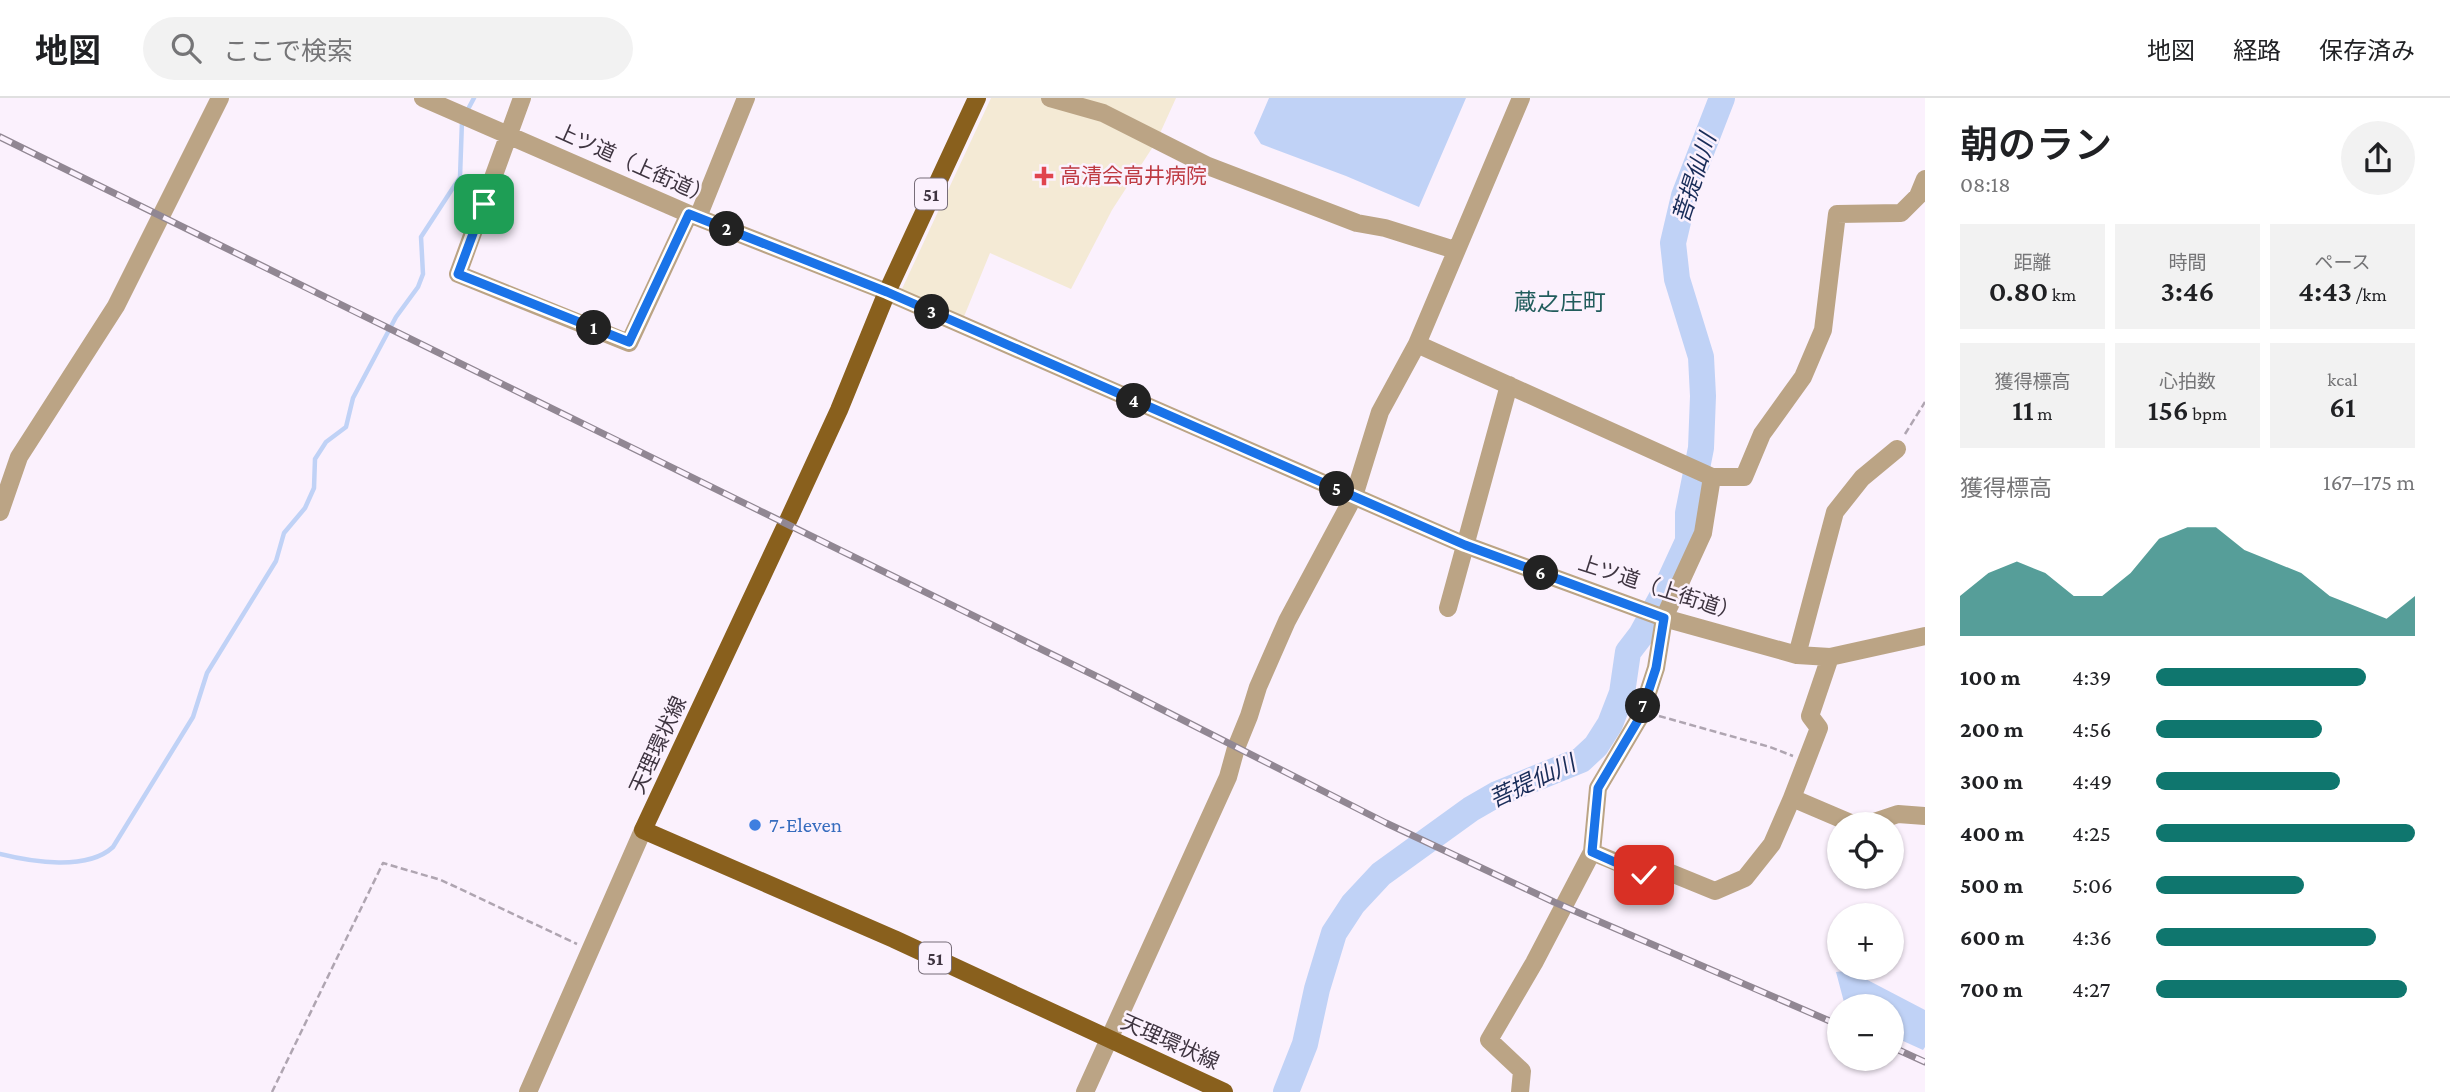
<!DOCTYPE html>
<html lang="ja">
<head>
<meta charset="utf-8">
<style>
  body { margin:0; font-family:"Crimson Pro","Noto Sans JP",serif; background:#f2f2f2; color:#202124; height:100vh; display:flex; flex-direction:column; font-size:26px; white-space:nowrap }
  * { box-sizing:border-box; margin:0 }
  p { font-size:23px; color:#757577 }
  .icon { flex:none; width:38px; height:38px; fill:none; stroke:currentColor; stroke-width:2; stroke-linecap:round; stroke-linejoin:round }
  .map { position:relative; flex:1; overflow:hidden }
  .sheet { display:flex; flex-direction:column; background:#fff; width:525px }
  .sheet>* { flex:none }
  .controls { position:absolute; left:1827px; top:714px; display:grid; gap:14px }
  .controls a { display:grid; place-items:center; width:77px; height:77px; border-radius:50%; background:#fff; box-shadow:0 2px 5px #0004; font-size:35px }
  .pin { position:absolute; display:grid; place-items:center; width:60px; height:60px; color:#fff; margin:-30px; border-radius:14px; box-shadow:0 4px 10px #0006 }
  .km { position:absolute; width:35px; height:35px; margin:-18px; border-radius:50%; background:#222; color:#fff; font-size:19px; line-height:35px; text-align:center }
  .round { display:grid; place-items:center; flex:none; width:74px; height:74px; border-radius:37px; background:#f2f2f2 }
  .overview { display:flex; align-items:center; justify-content:space-between; height:119px; padding:0 35px }
  h1 { font-size:38px; font-weight:600; line-height:52px }
  .metrics { display:grid; grid-template-columns:repeat(3,1fr); gap:10px; height:119px; padding:7px 35px }
  .metrics div { display:grid; align-content:center; border-radius:0px; background:#f2f2f2; text-align:center }
  .metrics b { font-size:30px; font-weight:600 }
  .metrics small { font-size:19px; font-weight:400 }
  .metrics p { font-size:19px }
  .chart { height:196px; padding:14px 35px }
  .chart p { display:flex; justify-content:space-between }
  .chart svg { width:100%; height:126px; margin-top:7px; fill:#0f766e; opacity:.7 }
  ul { padding:0 35px; list-style:none; font-size:23px }
  li { display:grid; grid-template-columns:112px 84px 1fr; align-items:center; height:52px }
  li i { height:18px; border-radius:9px; background:#0f766e }
  header { display:flex; align-items:center; gap:42px; box-sizing:border-box; height:98px; padding:0 35px; background:#fff; border-bottom:2px solid #e0e0e0 }
  header strong { font-size:33px }
  nav { display:flex; gap:38px; margin-inline-start:auto; font-size:24px }
  .search { width:490px; height:63px; background:#f2f2f2; display:flex; align-items:center; gap:18px; box-sizing:border-box; padding:0 24px; border-radius:38px; color:#757577; font-size:26px }
  main { display:flex; flex:1; min-height:0 }
  .map>svg:first-child { display:block }
  .medical { fill:#f4ead5 }
  .water { fill:#c0d2f6 }
  .lines { fill:none; stroke-linecap:round; stroke-linejoin:round }
  .stream { stroke:#c0d2f6; stroke-width:4.5 }
  .river { stroke:#c0d2f6; stroke-width:26 }
  .path { stroke:#afa5b1; stroke-width:2.5; stroke-dasharray:7 3.5; stroke-linecap:butt }
  .minor { stroke:#bba485; stroke-width:18 }
  .major { stroke:#89601d; stroke-width:18 }
  .rail-casing { stroke:#918793; stroke-width:7 }
  .rail { stroke:#fbf1fd; stroke-width:4.5; stroke-dasharray:13; stroke-linecap:butt }
  .route-casing { stroke:#fff; stroke-width:14 }
  .route { stroke:#1a73e8; stroke-width:9 }
  .health-dot { fill:#e0444e; stroke:#fbf1fd; stroke-width:2.5 }
  .shop-dot { fill:#3f7fe0; stroke:#fbf1fd; stroke-width:2.5 }
  .labels { text-anchor:middle; dominant-baseline:central; stroke-width:5; stroke-linejoin:round; paint-order:stroke }
  .shield { fill:#fbf1fd; stroke:#776d79; stroke-width:2 }
  .shield-label { font-size:19px; font-weight:bold; fill:#3f3541 }
  .street-label { font-size:21px; fill:#3f3541; stroke:#fbf1fd }
  .health-label { font-size:21px; fill:#be3a42; stroke:#fbf1fd; text-anchor:start }
  .shop-label { font-size:21px; fill:#366cbe; stroke:#fbf1fd; text-anchor:start }
  .water-label { font-size:23px; font-style:italic; fill:#182c58; stroke:#fbf1fd }
  .neighbourhood-label { font-size:23px; fill:#215c5c; stroke:#fbf1fd }
</style>
</head>
<body>
<header>
<strong>地図</strong>
<div class="search"><svg class="icon" aria-label="search" viewBox="0 0 24 24"><circle cx="10" cy="10" r="6"/><path d="M15 15l6 6"/></svg>ここで検索</div>
<nav><a>地図</a><a>経路</a><a>保存済み</a></nav>
</header>
<main>
<div class="map">
<svg width="1925" height="994" viewBox="0 0 1925 994">
  <rect width="100%" height="100%" fill="#fbf1fd"/>
  <path class="medical" d="M991 0H1176L1156 44 1112 112 1071 191 990 155 963 221 901 193Z"/>
  <path class="water" d="M1269 0H1466L1419 109 1346 78 1261 46 1254 35Z
    M1844 873 1858 877 1925 912V949L1923 952 1892 938V908H1845L1836 874Z"/>
  <g class="lines">
    <path class="stream" d="M466 15 474 0
      M0 756C32 764 87 773 113 749L193 619 207 575 276 463 284 435 305 410 314 390 315 361 326 344 346 329 353 300 396 219 418 189 423 176 421 139 460 79 462 23"/>
    <path class="river" d="M1286 994 1305 946 1317 891 1334 835 1353 806 1381 776 1471 711 1497 696 1581 662 1596 648 1610 626 1622 595 1628 554 1641 537 1664 495 1688 443V415L1701 350 1703 298 1701 259 1677 181 1673 145 1684 98 1722 0"/>
    <path class="path" d="M1905 336 1925 304
      M1659 618 1770 649 1793 658
      M272 994 383 765 441 782 577 846"/>
    <path class="minor" d="M423 0 689 116 887 194 1465 447 1664 520 1797 557 1830 559 1925 538
      M522 0 458 176 629 245 689 116
      M1050 0 1103 15 1208 68 1357 125 1385 130 1455 152
      M698 119 746 0
      M1417 246 1712 379H1744L1762 336 1803 279 1823 232 1837 116 1901 115 1918 98 1925 81
      M0 414 19 359 116 208 220 0
      M1448 510 1509 287
      M1797 557 1835 414 1862 380 1897 351
      M1792 700 1819 630 1810 618 1830 559
      M1868 726 1898 716 1925 718
      M1592 754 1655 780 1666 773 1715 793 1745 780 1772 746 1792 700 1853 726
      M528 994 643 732
      M1085 994 1228 679 1236 650 1249 618 1258 589 1287 523 1354 398 1380 314 1417 246 1521 0
      M1520 994 1522 973 1489 942 1534 865 1592 754 1598 690 1640 619 1656 570 1664 520 1703 435 1712 379"/>
    <path class="major" d="M977 0 887 194 839 312 786 427 643 732 894 841 1224 994"/>
    <defs>
      <path id="rail" d="M0 39 1106 583 1386 725 1554 804 1839 927
        M1892 949 1925 964"/>
    </defs>
    <use href="#rail" class="rail-casing"/>
    <use href="#rail" class="rail"/>
  </g>
  <g class="lines">
    <defs>
      <path id="route" d="M484 106 458 176 629 244 689 116 887 194 1465 447 1664 520 1656 570 1640 619 1598 690 1592 754 1644 777"/>
    </defs>
    <use href="#route" class="route-casing"/>
    <use href="#route" class="route"/>
  </g>
  <path class="health-dot" d="M1040.5 67.5h7v7h7v7h-7v7h-7v-7h-7v-7h7z"/>
  <circle class="shop-dot" cx="755" cy="727" r="7"/>
  <g class="labels">
    <g class="shield">
      <rect x="915" y="80.5" width="32" height="31" rx="5"/>
      <rect x="919" y="844.5" width="32" height="31" rx="5"/>
    </g>
    <g class="shield-label">
      <text x="931" y="96">51</text>
      <text x="935" y="860">51</text>
    </g>
    <g class="street-label">
      <text transform="translate(634 66) rotate(24)">上ツ道（上街道）</text>
      <text transform="translate(1659 490) rotate(18)">上ツ道（上街道）</text>
      <text transform="translate(658 647) rotate(-65)">天理環状線</text>
      <text transform="translate(1170 944) rotate(24)">天理環状線</text>
    </g>
    <g class="health-label">
      <text x="1060" y="78">高清会高井病院</text>
    </g>
    <g class="shop-label">
      <text x="769" y="727">7-Eleven</text>
    </g>
    <g class="water-label">
      <text transform="translate(1694 80) rotate(-72)">菩提仙川</text>
      <text transform="translate(1532 683) rotate(-25)">菩提仙川</text>
    </g>
    <g class="neighbourhood-label">
      <text x="1560" y="204">蔵之庄町</text>
    </g>
  </g>
</svg>
<div class="controls">
<a><svg class="icon" aria-label="locate" viewBox="0 0 24 24"><circle cx="12" cy="12" r="6"/><path d="M12 2v4M12 18v4M2 12h4M18 12h4"/></svg></a>
<a>+</a>
<a>−</a>
</div>
<div class="pin" style="left:484px;top:106px;background:#1e9e55"><svg class="icon" aria-label="arrive" viewBox="0 0 24 24"><path d="M6 21V4h12l-3 4 3 4H6"/></svg></div>
<div class="pin" style="left:1644px;top:777px;background:#d93025"><svg class="icon" aria-label="check" viewBox="0 0 24 24"><path d="M5 12l5 5 9-10"/></svg></div>
<b class="km" style="left:594px;top:230px">1</b>
<b class="km" style="left:727px;top:131px">2</b>
<b class="km" style="left:932px;top:214px">3</b>
<b class="km" style="left:1134px;top:303px">4</b>
<b class="km" style="left:1337px;top:391px">5</b>
<b class="km" style="left:1541px;top:475px">6</b>
<b class="km" style="left:1643px;top:608px">7</b>
</div>
<section class="sheet">
<div class="overview"><div><h1>朝のラン</h1><p>08:18</p></div><a class="round"><svg class="icon" aria-label="share" viewBox="0 0 24 24"><path d="M12 15V3M7 8l5-5 5 5M5 13v7h14v-7"/></svg></a></div>
<div class="metrics">
<div><p>距離</p><b>0.80<small> km</small></b></div>
<div><p>時間</p><b>3:46</b></div>
<div><p>ペース</p><b>4:43<small> /km</small></b></div>
</div>
<div class="metrics">
<div><p>獲得標高</p><b>11<small> m</small></b></div>
<div><p>心拍数</p><b>156<small> bpm</small></b></div>
<div><p>kcal</p><b>61</b></div>
</div>
<div class="chart"><p><span>獲得標高</span>167–175 m</p>
<svg viewBox="0 0 160 44" preserveAspectRatio="none"><path d="M0 44V30L10 22L20 18L30 22L40 30L50 30L60 22L70 10L80 6L90 6L100 14L110 18L120 22L130 30L140 34L150 38L160 30V44z"/></svg>
</div>
<ul>
<li><b>100 m</b>4:39<i style="width:81%"></i></li>
<li><b>200 m</b>4:56<i style="width:64%"></i></li>
<li><b>300 m</b>4:49<i style="width:71%"></i></li>
<li><b>400 m</b>4:25<i style="width:100%"></i></li>
<li><b>500 m</b>5:06<i style="width:57%"></i></li>
<li><b>600 m</b>4:36<i style="width:85%"></i></li>
<li><b>700 m</b>4:27<i style="width:97%"></i></li>
</ul>
</section>
</main>
</body>
</html>
